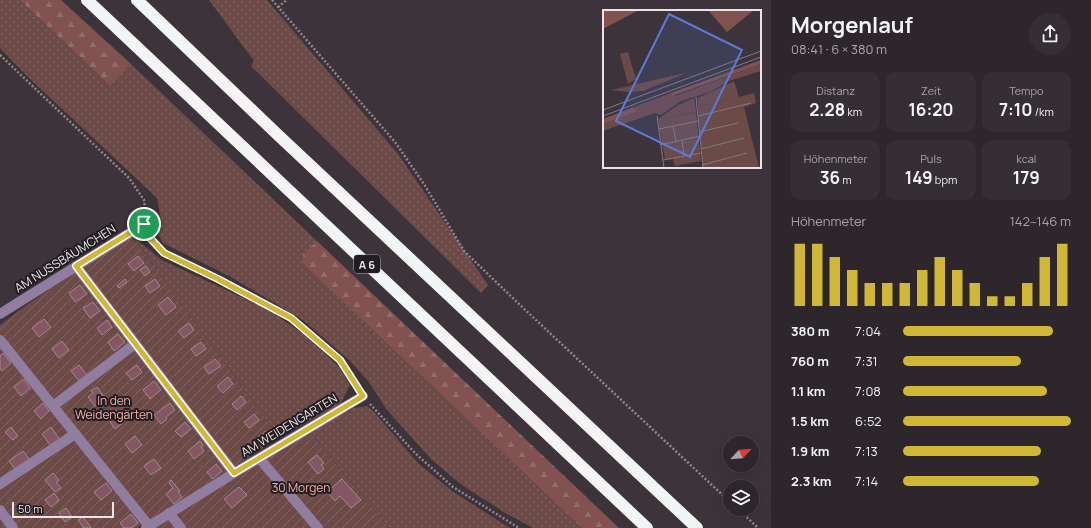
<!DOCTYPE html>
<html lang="de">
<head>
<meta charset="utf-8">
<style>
  body { margin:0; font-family:Manrope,sans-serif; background:#352f34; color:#f1f3f6; height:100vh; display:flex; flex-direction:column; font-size:15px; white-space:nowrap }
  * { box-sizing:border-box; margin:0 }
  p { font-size:13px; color:#a7a5a9 }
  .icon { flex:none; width:22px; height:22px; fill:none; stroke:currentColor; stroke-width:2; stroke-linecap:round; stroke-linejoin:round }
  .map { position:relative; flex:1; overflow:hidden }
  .panel { display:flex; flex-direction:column; background:#2d272c; width:320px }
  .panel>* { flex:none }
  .needle { width:26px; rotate:64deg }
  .controls { position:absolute; left:723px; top:436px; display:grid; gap:8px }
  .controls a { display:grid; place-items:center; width:36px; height:36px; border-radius:50%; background:#2d272c; box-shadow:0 4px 16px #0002,0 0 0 1px #484448; font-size:20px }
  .scale { position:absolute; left:12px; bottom:10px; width:102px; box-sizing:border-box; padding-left:4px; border:2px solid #eae4e8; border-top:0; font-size:11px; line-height:14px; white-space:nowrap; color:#eae4e8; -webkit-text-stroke:3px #211d20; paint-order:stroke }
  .pin { position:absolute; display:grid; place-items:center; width:34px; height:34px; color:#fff; margin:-17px; border:2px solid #fff; border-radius:50%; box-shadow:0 1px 4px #0007 }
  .round { display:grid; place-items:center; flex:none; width:42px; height:42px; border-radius:21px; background:#352f34 }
  .summary { display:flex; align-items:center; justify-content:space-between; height:68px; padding:0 20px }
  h1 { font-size:22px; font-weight:700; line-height:30px }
  .metrics { display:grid; grid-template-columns:repeat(3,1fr); gap:6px; height:68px; padding:4px 20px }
  .metrics div { display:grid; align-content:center; border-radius:10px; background:#352f34; text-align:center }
  .metrics b { font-size:17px; font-weight:700 }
  .metrics small { font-size:11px; font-weight:400 }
  .metrics p { font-size:11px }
  .chart { height:112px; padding:8px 20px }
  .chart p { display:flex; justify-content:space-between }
  .chart svg { width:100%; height:72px; margin-top:4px; stroke:#d1b736; stroke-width:6 }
  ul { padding:0 20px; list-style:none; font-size:13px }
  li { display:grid; grid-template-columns:64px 48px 1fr; align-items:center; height:30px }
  li i { height:10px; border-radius:5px; background:#d1b736 }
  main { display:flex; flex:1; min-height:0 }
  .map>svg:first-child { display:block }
  .grass { fill:url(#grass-dots) }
  .forest { fill:url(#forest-firs) }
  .garden { fill:url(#garden-furrows) }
  .building { fill:#855764; stroke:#9a8d90 }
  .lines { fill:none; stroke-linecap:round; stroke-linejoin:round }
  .path { stroke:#8e878c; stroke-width:2.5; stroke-dasharray:2 2; stroke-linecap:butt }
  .minor { stroke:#917d9f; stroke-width:10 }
  .highway { stroke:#f4f4f4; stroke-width:12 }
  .route-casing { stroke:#fff; stroke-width:8 }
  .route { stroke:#d1b736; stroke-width:5 }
  .labels { text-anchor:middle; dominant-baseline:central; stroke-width:4; stroke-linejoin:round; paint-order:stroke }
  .shield { fill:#211d20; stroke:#aea8ac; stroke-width:1 }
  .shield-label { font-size:11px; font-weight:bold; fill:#eae4e8 }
  .street-label { font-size:12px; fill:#eae4e8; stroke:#211d20 }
  .park-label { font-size:12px; fill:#fbaca6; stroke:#211d20 }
  .inset-road { fill:none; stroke:#827a80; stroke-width:1 }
  .view { fill:#5a7bdd; fill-opacity:0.15; stroke:#5a7bdd; stroke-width:2 }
  .inset-edge { fill:none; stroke:#eae4e8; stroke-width:2 }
</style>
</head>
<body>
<main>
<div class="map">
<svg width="771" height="528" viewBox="0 0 771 528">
  <defs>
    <pattern id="grass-dots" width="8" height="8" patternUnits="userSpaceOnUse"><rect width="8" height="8" fill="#6b4a47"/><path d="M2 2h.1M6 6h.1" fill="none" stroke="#806462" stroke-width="1.8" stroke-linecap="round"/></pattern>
    <pattern id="forest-firs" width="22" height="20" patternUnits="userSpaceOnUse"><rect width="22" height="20" fill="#81524f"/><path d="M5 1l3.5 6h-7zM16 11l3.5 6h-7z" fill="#936b68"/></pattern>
    <pattern id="garden-furrows" width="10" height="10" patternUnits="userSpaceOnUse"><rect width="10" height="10" fill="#6b4a47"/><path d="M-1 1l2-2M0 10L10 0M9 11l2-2" fill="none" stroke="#806462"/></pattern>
  </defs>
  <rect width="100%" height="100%" fill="#3c343a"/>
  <path class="grass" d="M0 0H20L110 86 131 64 317 241 303 254 308 269 582 528H533L507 514 463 486 432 460 387 410 368 381 349 360 303 320 231 277 163 243 158 234 160 214 157 198 28 77 0 48Z
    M209 0H267L398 154 488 285 481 293 251 66 254 61Z
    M131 235 162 260 269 310 303 334 324 352 338 366 350 385 340 405 279 437Z
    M367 406 374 412 418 463 452 491 510 528H389L310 432 354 408Z"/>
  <path class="forest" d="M20 0H61L131 64 110 86Z
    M317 241 619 528H582L308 269 303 263V254Z"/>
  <path class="garden" d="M131 235 279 437 231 469 137 528H0V325L28 304Z
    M310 432 389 528H153Z"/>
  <path class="building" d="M138 256 144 263 134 271 128 264Z
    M146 266 150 272 145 276 140 270Z
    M125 279 127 282 119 288 117 286Z
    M155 279 160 286 150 293 145 286Z
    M80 285 87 294 75 302 69 293Z
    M168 297 176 307 166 315 158 305Z
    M93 302 100 311 90 318 83 308Z
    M44 319 51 327 39 337 32 328Z
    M107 320 112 327 102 335 97 328Z
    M189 323 194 330 184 338 178 331Z
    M118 334 125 342 114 351 108 342Z
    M62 341 69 350 59 358 52 349Z
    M201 342 206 349 196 356 191 349Z
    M3 353 11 363 2 371 0 368V356Z
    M215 359 221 366 209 374 204 367Z
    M79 365 87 375 79 381 71 371Z
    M137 365 142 372 132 380 126 373Z
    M228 377 233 384 223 393 217 386Z
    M24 379 30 388 21 396 14 387Z
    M154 381 161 390 150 399 143 390Z
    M97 387 105 398 95 406 88 397 93 393 91 391Z
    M241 396 246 402 237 410 232 404Z
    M43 403 49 411 41 419 34 411Z
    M170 403 175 410 166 417 167 419 161 424 154 415Z
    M116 410 124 422 115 429 110 422 114 418 111 414Z
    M254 414 259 420 249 428 244 422Z
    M185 422 191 429 181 437 175 431Z
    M11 427 18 436 13 440 5 432Z
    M51 427 60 440 51 446 42 434Z
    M266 431 272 438 262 446 256 439Z
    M135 436 142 445 132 453 125 444Z
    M200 441 203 445 201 447 204 451 194 459 188 451Z
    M23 451 30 460 16 470 9 461Z
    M317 455 324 463 321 465 324 469 318 474 308 462Z
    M154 459 161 468 151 475 144 466Z
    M216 464 222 471 213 479 207 472Z
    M53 473 59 480 56 482 61 488 55 492 45 480Z
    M342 479 361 500 351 508 340 496 335 501 327 492Z
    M171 480 180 491 178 492 182 497 174 504 166 494 173 488 169 483Z
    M106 483 112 491 101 500 94 492Z
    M239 487 247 495 232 508 224 499Z
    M54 493 59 500 51 507 45 500Z
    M66 508 72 517 65 522 59 513Z
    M131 514 138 523 131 528H124L120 523Z
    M83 517 91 527 90 528H84L78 520Z"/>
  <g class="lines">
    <path class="path" d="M272 0 395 142 424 184 464 251 520 305 730 502
      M278 7 287 0
      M0 55 129 178 144 200 146 214
      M148 233 150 238 164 253 218 279 291 318 340 360 358 387
      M370 404 416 454 453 487 519 528
      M738 509 758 528"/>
    <path class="minor" d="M76 266 234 473
      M0 314 144 224
      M0 340 149 526
      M53 406 135 344
      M259 458 318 528
      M0 484 75 434
      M0 510 13 528
      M169 513 181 528
      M146 528 234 473 363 396"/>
    <path class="highway" d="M87 0 647 528
      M137 0 278 135 697 528"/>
  </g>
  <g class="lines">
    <defs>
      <path id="route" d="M144 224 150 238 164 253 218 279 291 318 340 360 363 396 234 473 76 266Z"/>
    </defs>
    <use href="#route" class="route-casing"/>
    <use href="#route" class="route"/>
  </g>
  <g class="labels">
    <rect class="shield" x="354" y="255" width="26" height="18" rx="3"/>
    <g class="shield-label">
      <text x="367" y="264">A 6</text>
    </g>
    <g class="street-label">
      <text transform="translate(65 258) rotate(-32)">AM NUSSBÄUMCHEN</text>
      <text transform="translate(289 425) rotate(-31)">AM WEIDENGARTEN</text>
    </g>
    <g class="park-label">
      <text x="114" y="400">In den<tspan x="114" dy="14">Weidengärten</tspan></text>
      <text x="301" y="487">30 Morgen</text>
    </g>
  </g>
  <g transform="translate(603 10)">
    <rect width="158" height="158" fill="#3c343a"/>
    <path d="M25 42 33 69 25 74 17 44ZM158 54V61L126 71 107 82 78 91 58 105 52 103 0 121V114L33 102 31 97 68 83 72 86ZM86 62 40 81 25 82 8 80ZM131 71 136 87 95 97V88ZM91 88 93 102 55 109 75 95Z" fill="#6b4a47"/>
    <path d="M0 0H36L0 19ZM105 0H151L124 22ZM158 50V54L69 86 68 83ZM31 97 33 102 0 114V109Z" fill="#81524f"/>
    <path d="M151 83 153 93 141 97 156 158H100L95 97ZM93 102 98 151 72 156 70 149 62 150 55 109Z" fill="#6b4a47"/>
    <path class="inset-road" d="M93 87 100 158M0 100 158 41M0 106 158 47M54 106 61 158M95 106 148 93M70 116 73 131M56 119 95 111M96 122 135 113M79 130 81 146M57 135 97 126M98 139 141 128M60 150 98 143M99 155 144 143"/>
    <path class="view" d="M66 4 139 40 87 147 13 111Z"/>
    <rect width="158" height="158" class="inset-edge"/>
  </g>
</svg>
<div class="controls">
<a><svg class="needle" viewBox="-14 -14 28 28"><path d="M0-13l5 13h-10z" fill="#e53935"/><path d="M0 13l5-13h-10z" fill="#a7a5a9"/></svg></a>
<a><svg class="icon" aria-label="layers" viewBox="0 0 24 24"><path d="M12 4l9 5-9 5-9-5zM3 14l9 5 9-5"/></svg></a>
</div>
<div class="scale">50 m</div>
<div class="pin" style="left:144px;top:224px;background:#1e9e55"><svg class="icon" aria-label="arrive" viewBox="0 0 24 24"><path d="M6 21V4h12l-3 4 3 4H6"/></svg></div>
</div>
<section class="panel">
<div class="summary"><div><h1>Morgenlauf</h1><p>08:41 · 6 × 380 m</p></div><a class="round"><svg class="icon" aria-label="share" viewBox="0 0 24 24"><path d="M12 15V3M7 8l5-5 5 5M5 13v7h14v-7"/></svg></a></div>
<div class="metrics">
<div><p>Distanz</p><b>2.28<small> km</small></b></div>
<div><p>Zeit</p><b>16:20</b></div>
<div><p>Tempo</p><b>7:10<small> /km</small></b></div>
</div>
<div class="metrics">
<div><p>Höhenmeter</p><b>36<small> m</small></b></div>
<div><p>Puls</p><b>149<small> bpm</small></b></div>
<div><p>kcal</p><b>179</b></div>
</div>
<div class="chart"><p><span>Höhenmeter</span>142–146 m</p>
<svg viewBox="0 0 160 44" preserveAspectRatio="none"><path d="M5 44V6M15 44V6M25 44V14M35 44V22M45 44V30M55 44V30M65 44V30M75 44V22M85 44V14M95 44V22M105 44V30M115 44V38M125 44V38M135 44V30M145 44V14M155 44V6"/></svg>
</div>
<ul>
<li><b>380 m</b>7:04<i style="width:89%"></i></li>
<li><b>760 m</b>7:31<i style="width:70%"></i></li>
<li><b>1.1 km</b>7:08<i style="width:86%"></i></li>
<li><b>1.5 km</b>6:52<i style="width:100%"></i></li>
<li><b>1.9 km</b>7:13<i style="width:82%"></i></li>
<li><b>2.3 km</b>7:14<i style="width:81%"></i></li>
</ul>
</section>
</main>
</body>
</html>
